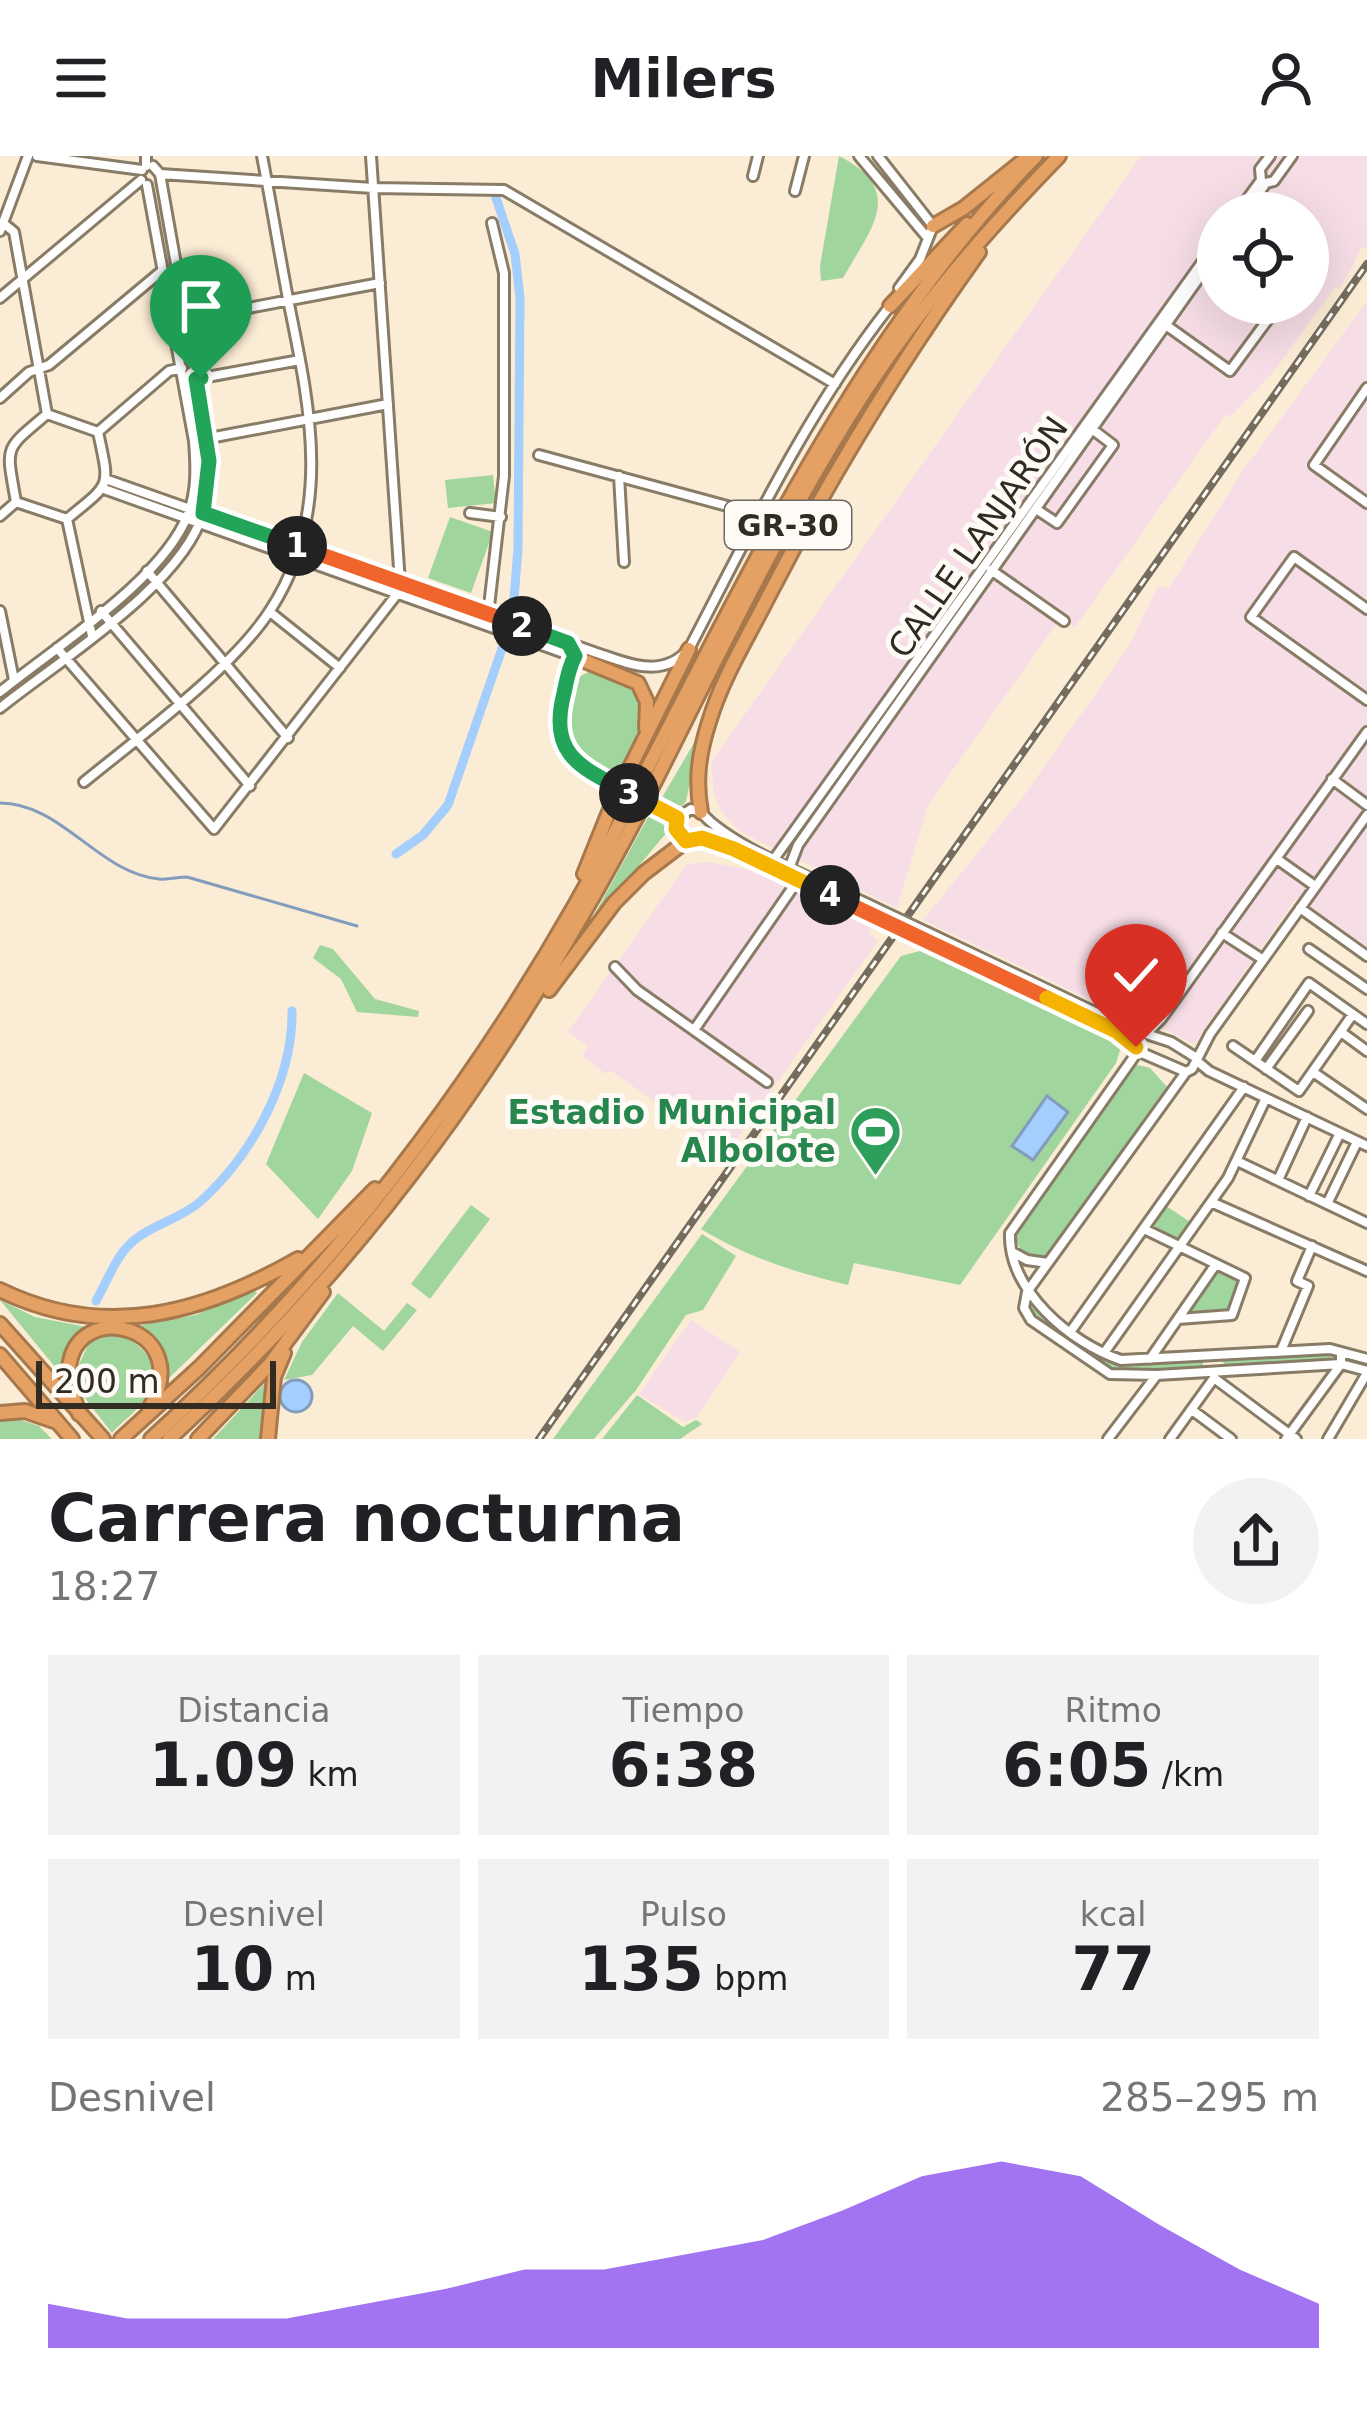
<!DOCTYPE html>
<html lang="es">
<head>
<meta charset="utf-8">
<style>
  body { margin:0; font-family:"DejaVu Sans",sans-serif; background:#f2f2f2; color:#202124; height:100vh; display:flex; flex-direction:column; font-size:45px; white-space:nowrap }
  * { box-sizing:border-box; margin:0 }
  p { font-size:39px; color:#757577 }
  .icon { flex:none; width:66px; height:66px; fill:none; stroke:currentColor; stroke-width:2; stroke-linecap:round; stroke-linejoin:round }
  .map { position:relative; height:1283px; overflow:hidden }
  .drawer { display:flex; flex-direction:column; background:#fff; flex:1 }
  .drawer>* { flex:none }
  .buttons { position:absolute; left:1197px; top:36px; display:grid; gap:24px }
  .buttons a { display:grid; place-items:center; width:132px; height:132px; border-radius:50%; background:#fff; box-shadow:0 12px 48px #0002; font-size:60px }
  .scale { position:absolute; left:36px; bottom:30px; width:240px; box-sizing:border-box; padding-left:12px; border:6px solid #312b22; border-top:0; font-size:33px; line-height:42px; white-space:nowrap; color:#312b22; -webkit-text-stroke:9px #fefbf7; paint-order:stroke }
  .pin { position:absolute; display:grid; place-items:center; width:102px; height:102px; color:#fff; margin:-123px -51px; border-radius:50% 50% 50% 0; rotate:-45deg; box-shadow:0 0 12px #0007 }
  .pin .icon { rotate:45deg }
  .km { position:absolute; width:60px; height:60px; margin:-30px; border-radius:50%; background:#222; color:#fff; font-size:33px; line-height:60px; text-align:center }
  .round { display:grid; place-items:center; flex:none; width:126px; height:126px; border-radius:63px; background:#f2f2f2 }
  .overview { display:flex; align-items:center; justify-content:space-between; height:204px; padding:0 48px }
  h1 { font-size:66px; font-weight:600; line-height:90px }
  .metrics { display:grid; grid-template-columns:repeat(3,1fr); gap:18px; height:204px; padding:12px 48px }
  .metrics div { display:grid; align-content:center; border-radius:0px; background:#f2f2f2; text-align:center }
  .metrics b { font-size:60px; font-weight:600 }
  .metrics small { font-size:33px; font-weight:400 }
  .metrics p { font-size:33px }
  .chart { height:336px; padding:24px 48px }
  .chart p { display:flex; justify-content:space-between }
  .chart svg { width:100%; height:216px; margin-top:12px; fill:#7c3aed; opacity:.7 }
  header { display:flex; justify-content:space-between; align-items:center; height:156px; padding:0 48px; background:#fff; font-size:54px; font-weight:600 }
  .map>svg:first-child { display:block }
  .industrial { fill:#f6dde6; fill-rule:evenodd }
  .green { fill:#a0d59d }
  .water { fill:#a4cefd; stroke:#829dbb; stroke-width:3 }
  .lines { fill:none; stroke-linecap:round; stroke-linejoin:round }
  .stream { stroke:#829dbb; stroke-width:3 }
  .canal { stroke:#a4cefd; stroke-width:9 }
  .minor-casing { stroke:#887c67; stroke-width:14 }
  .highway-casing { stroke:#a6784c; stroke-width:18 }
  .minor { stroke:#fff; stroke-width:8 }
  .highway { stroke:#e5a163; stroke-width:12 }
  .rail-casing { stroke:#756c5e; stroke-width:8 }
  .rail { stroke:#fefbf7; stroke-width:3; stroke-dasharray:9; stroke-linecap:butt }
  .minor-bridge-casing { stroke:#887c67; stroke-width:14; stroke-linecap:butt }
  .minor-bridge { stroke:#fff; stroke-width:8 }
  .split-1-casing { stroke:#fff; stroke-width:24 }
  .split-2-casing { stroke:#fff; stroke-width:24 }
  .split-3-casing { stroke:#fff; stroke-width:24 }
  .split-4-casing { stroke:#fff; stroke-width:24 }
  .split-5-casing { stroke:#fff; stroke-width:24 }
  .split-6-casing { stroke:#fff; stroke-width:24 }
  .split-1 { stroke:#22a559; stroke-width:15 }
  .split-2 { stroke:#f0652b; stroke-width:15 }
  .split-3 { stroke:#22a559; stroke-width:15 }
  .split-4 { stroke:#f5b400; stroke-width:15 }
  .split-5 { stroke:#f0652b; stroke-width:15 }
  .split-6 { stroke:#f5b400; stroke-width:15 }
  .labels { text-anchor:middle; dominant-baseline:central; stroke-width:10; stroke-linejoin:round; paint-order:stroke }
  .shield { fill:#fefbf7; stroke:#6e6962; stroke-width:3 }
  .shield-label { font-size:30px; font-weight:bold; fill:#312b22 }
  .street-label { font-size:33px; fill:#312b22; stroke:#fefbf7 }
  .leisure-label { font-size:33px; font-weight:bold; fill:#27864d; stroke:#fefbf7; text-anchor:end }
</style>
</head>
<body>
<header><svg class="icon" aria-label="menu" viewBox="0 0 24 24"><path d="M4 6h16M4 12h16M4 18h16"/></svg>Milers<svg class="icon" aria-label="person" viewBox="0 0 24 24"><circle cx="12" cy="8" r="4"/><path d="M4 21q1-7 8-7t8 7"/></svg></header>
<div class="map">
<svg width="1367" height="1283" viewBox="0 0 1367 1283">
  <rect width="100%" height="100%" fill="#fbecd5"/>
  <path class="industrial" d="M1141 0H1367V93L1361 92 1347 121 1339 133 1335 131 1272 218 1231 260 1226 258 1075 471 1061 461 928 649 897 752 739 675 720 653 714 636 711 606ZM1218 57H1308V147H1218Z
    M1367 145V791L1297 741 1194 888 1162 872 1133 864 923 764 1023 641 1127 493 1158 430 1169 432 1242 316Z
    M708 706 770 717 871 771 869 777 878 785 731 991 723 994 610 914 606 918 582 900 588 890 568 876 687 708Z
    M691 1164 740 1196 697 1261 685 1266 639 1238Z"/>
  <path class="green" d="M839 0C907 35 871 72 843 122L821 125 820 110Z
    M493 319 496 347 448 352 445 324Z
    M450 361 493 376 471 437 428 422Z
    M592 514C605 520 629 525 638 536 655 561 629 600 618 622 555 590 559 586 579 521Z
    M701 575 686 645 683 649 671 652 660 645Z
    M651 656 663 664 668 675 588 770Z
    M320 789 333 793 375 843 419 855 418 861 357 856 341 823 313 802Z
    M920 795 1114 885 1120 894 1116 907 960 1129 854 1107 848 1129C794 1116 749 1102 701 1073L901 800Z
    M1133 908 1150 912 1169 933 1047 1103 1024 1100 1013 1080Z
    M304 917 372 957 352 1015 318 1063 266 1008Z
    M471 1049 490 1063 430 1143 411 1128Z
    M1166 1050 1192 1067 1179 1085 1152 1071Z
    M702 1078 736 1100 703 1154 686 1159 636 1234 594 1283H553Z
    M1217 1114 1241 1126 1228 1156 1187 1157Z
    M254 1134 257 1137 168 1223 164 1195 141 1169 196 1159Z
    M338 1137 384 1175 407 1147 417 1154 383 1195 353 1170 312 1219 284 1224 302 1186Z
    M0 1144 35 1161 87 1171 63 1197 60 1217Z
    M1033 1151 1113 1206 1203 1203V1212L1114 1214 1099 1207 1030 1158Z
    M112 1178C143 1184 165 1211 146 1242 138 1255 122 1265 112 1277L81 1237 75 1217 89 1187Z
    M1330 1197 1331 1205 1224 1211 1223 1203Z
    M265 1227 261 1283H213Z
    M637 1239 683 1271 696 1264 702 1268 680 1283H602Z
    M14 1262 39 1270 52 1283H0V1266Z"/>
  <path class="water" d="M1047 940 1068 956 1033 1004 1012 990Z
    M280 1240a16 16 0 1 1 32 0a16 16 0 1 1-32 0Z"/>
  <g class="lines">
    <path class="stream" d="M0 647C62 647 98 717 159 723 168 724 178 721 187 721L357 770"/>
    <path class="canal" d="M495 39 515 98 520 142 518 392 513 456
      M396 698 423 679 448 649 505 484
      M96 1145C108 1124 117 1096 137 1082 157 1067 182 1062 201 1045 252 999 293 924 292 855"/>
    <defs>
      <path id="minor" d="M37 0 142 14
        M146 0V10
        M859 0 926 80
        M878 0 933 70 920 103 899 132
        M160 18 373 32 504 34 835 228
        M753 20 758 0
        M795 35 804 0
        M1237 57 1261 24 1260 13 1270 0
        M1245 57 1266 27 1274 25 1292 0
        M3 67 14 76 47 258
        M0 75 28 0
        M0 142 141 24
        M185 164 380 127
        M1163 167 1230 215 1280 147
        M196 223 300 204
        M1367 232 1314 309 1367 347
        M0 242 29 216 49 209 163 114
        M47 258 98 276
        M98 276 169 215 182 212
        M194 285 388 248
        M539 299 742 354 761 355
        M619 320 624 406
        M108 324 594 496C627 507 662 524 689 493 750 376 808 254 890 150
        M104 333 575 501
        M16 346C6 289 3 295 47 258
        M16 346 67 363
        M1036 353 1057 367 1113 289 1092 273
        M470 357 501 361
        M0 360 16 346
        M67 363 92 480
        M67 363C112 326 110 333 98 276
        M991 414 1064 465
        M147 415 288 582
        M1367 453 1294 401 1251 461 1367 544
        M0 455 14 524
        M101 455 250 630
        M270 456 340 512
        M488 459 504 320V117L492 67
        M57 492 214 673 394 442 400 427 371 0
        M574 502C568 514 567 525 563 538 550 588 569 605 611 628
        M0 536C55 491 163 424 188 358 197 335 196 310 194 285L147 29
        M0 552C57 506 184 428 203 356 210 332 209 307 207 283L160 18 153 10
        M1332 623 1367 649
        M84 626C139 581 234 512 271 453 332 358 311 256 290 153 280 102 272 51 262 0
        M677 662 678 678 686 685 702 682 733 693 875 760
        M677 662 691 653 701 656C729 691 833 731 878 753
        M774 703 1218 84
        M1277 703 1315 730
        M790 710 798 689 1218 95
        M1300 752 1367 800
        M929 777 1128 872 1171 886 1195 901
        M1222 777 1262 803
        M926 784 1116 875 1142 897 1186 916 1192 913 1210 878 1367 659
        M1309 793 1367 833
        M615 811 637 834 767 926
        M694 874 798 724
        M1148 876 1161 863 1367 576
        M1341 876 1367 895
        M1233 890 1299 935 1353 858
        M1138 895 1010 1077C1008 1134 1070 1187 1121 1204L1330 1193 1367 1203
        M1197 905 1209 915 1367 990
        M1255 905 1309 827 1367 868
        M1266 913 1308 855
        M1186 916 1027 1136 1024 1152 1031 1164 1110 1218 1157 1219 1341 1208 1367 1215
        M1313 916 1367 953
        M1237 1005 1367 1067
        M1278 1024 1307 961
        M1309 1040 1340 977
        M1211 1046 1367 1115
        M1327 1048 1357 986
        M1144 1073 1245 1122 1232 1159 1178 1163
        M1014 1097 1027 1104 1048 1107
        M1071 1175 1244 931
        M1281 1195 1308 1130 1297 1125 1312 1090
        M1104 1197 1228 1022 1266 942
        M1150 1203 1216 1108
        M1214 1222 1296 1283
        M1192 1254 1231 1283
        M1108 1283 1156 1220
        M1170 1283 1214 1222
        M1286 1283 1341 1208V1196
        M1328 1283 1367 1217"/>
      <path id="highway" d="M933 70 964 52 1029 0
        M890 150 967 68
        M575 501 638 527 647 546 646 572
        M637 632C753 411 859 181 1036 0
        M648 639C717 503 783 362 866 234 922 148 988 73 1059 0
        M701 656C695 624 699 597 709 566 722 522 748 481 768 441 830 321 900 206 979 96
        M584 718 613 646 689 493
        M549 834 614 747 644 717 686 685
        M0 1134C104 1185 202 1158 298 1103
        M0 1168 103 1283
        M0 1199 72 1283
        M0 1257 25 1255 57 1266
        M79 1258C75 1243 67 1228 69 1212 76 1140 198 1171 149 1253
        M121 1283 199 1212 375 1033
        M151 1283C349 1103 510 884 631 645
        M169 1283C372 1098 515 892 642 651
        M198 1283 269 1209 323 1136
        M268 1283 274 1221 284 1197"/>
    </defs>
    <use href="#minor" class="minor-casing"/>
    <use href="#highway" class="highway-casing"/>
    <use href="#minor" class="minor"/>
    <use href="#highway" class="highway"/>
    <defs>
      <path id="rail" d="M539 1283 1367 108"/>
    </defs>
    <use href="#rail" class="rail-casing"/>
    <use href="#rail" class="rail"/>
    <defs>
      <path id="minor-bridge" d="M611 628 666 657
        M878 753 929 777
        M875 760 926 784"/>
    </defs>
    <use href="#minor-bridge" class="minor-bridge-casing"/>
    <use href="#minor-bridge" class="minor-bridge"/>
  </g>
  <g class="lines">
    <defs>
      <path id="split-1" d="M201 222 196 223 209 305 203 357 297 390"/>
      <path id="split-2" d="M297 390 522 470"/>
      <path id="split-3" d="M522 470 568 487 575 500C568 513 567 524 564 537 548 599 580 611 629 637"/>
      <path id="split-4" d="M629 637 677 662 676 673 686 685 702 682 734 693 830 739"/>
      <path id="split-5" d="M830 739 1047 842"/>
      <path id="split-6" d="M1047 842 1116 875 1136 891"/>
    </defs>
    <use href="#split-1" class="split-1-casing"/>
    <use href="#split-2" class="split-2-casing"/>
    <use href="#split-3" class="split-3-casing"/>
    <use href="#split-4" class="split-4-casing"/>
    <use href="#split-5" class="split-5-casing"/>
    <use href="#split-6" class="split-6-casing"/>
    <use href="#split-1" class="split-1"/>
    <use href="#split-2" class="split-2"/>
    <use href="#split-3" class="split-3"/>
    <use href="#split-4" class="split-4"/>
    <use href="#split-5" class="split-5"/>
    <use href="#split-6" class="split-6"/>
  </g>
  <defs>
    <symbol id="stadium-pin" viewBox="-11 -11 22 30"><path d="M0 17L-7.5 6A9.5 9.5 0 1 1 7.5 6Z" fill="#2e9e5b" stroke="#fefbf7"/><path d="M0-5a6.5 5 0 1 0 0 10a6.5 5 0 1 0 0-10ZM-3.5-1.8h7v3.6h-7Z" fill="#fff"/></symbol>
  </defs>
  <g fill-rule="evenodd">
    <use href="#stadium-pin" x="846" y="946" width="59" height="81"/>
  </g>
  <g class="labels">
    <rect class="shield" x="725" y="345" width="126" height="48" rx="9"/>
    <g class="shield-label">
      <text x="788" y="369">GR-30</text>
    </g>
    <g class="street-label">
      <text transform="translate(978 381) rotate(-55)">CALLE LANJARÓN</text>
    </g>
    <g class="leisure-label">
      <text x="836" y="956">Estadio Municipal<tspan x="836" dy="38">Albolote</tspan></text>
    </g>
  </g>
</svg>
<div class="buttons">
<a><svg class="icon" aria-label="locate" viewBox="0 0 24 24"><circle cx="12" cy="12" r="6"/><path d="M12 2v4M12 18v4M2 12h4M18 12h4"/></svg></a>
</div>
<div class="scale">200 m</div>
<div class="pin" style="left:201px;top:222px;background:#1e9e55"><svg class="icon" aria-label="arrive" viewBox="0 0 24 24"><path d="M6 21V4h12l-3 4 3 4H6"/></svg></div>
<div class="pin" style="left:1136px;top:891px;background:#d93025"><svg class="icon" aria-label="check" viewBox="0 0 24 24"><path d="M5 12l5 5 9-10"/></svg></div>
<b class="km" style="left:297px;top:390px">1</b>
<b class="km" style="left:522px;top:470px">2</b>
<b class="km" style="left:629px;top:637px">3</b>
<b class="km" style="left:830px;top:739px">4</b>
</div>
<section class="drawer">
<div class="overview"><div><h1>Carrera nocturna</h1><p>18:27</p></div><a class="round"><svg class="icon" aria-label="share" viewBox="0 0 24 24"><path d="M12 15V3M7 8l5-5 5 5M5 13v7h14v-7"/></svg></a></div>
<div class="metrics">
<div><p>Distancia</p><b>1.09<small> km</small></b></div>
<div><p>Tiempo</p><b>6:38</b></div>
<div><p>Ritmo</p><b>6:05<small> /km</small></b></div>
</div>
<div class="metrics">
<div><p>Desnivel</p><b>10<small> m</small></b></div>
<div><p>Pulso</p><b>135<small> bpm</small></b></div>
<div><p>kcal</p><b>77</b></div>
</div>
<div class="chart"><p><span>Desnivel</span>285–295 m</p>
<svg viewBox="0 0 160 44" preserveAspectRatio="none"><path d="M0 44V35L10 38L20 38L30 38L40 35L50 32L60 28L70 28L80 25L90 22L100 16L110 9L120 6L130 9L140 19L150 28L160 35V44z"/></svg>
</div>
</section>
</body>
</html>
